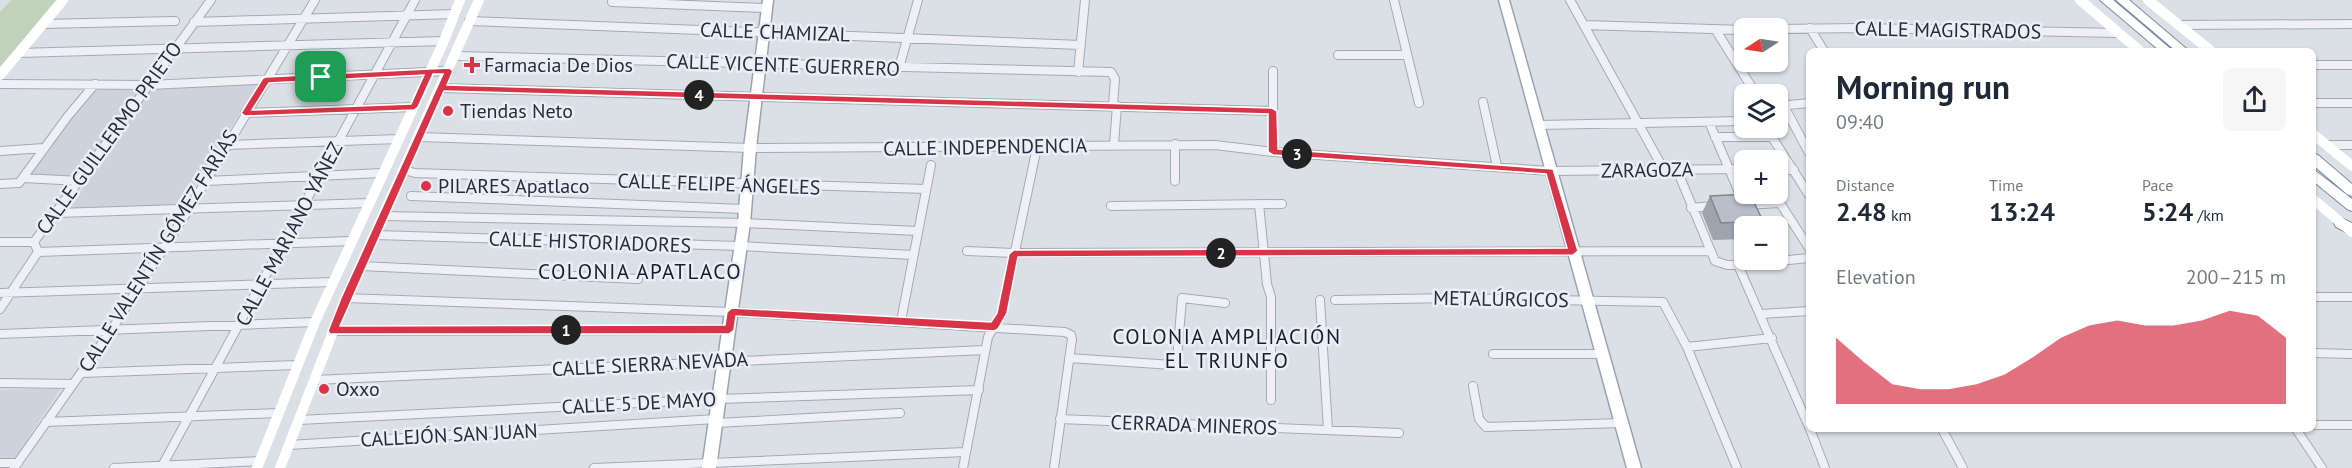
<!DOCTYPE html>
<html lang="en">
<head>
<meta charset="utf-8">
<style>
  body { margin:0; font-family:"PT Sans",sans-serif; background:#f6f6f7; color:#1f2937; height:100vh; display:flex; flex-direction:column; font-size:22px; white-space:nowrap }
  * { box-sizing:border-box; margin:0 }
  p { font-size:20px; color:#747a83 }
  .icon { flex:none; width:33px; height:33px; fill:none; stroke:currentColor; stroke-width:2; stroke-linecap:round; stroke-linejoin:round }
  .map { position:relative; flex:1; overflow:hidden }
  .panel { position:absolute; left:1806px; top:48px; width:510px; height:384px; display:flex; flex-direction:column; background:#fff; border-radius:9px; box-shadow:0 2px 4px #0004 }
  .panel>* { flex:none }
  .needle { width:39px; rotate:258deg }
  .buttons { position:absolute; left:1734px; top:18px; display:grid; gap:12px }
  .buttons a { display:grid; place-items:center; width:54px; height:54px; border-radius:9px; background:#fff; box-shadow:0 2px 4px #0004; font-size:30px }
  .pin { position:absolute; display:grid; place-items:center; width:51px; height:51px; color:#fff; margin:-26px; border-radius:12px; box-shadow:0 3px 9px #0006 }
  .km { position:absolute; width:30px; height:30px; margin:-15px; border-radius:50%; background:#222; color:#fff; font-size:16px; line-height:30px; text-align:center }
  .round { display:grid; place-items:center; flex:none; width:63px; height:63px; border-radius:9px; background:#f6f6f7 }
  .overview { display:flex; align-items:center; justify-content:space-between; height:102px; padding:0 30px }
  h1 { font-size:33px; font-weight:700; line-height:45px }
  .figures { display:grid; grid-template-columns:repeat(3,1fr); gap:9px; height:102px; padding:6px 30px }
  .figures div { display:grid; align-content:center }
  .figures b { font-size:26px; font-weight:700 }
  .figures small { font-size:16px; font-weight:400 }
  .figures p { font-size:16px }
  .chart { height:168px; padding:12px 30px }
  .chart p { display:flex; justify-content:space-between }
  .chart svg { width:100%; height:108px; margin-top:6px; fill:#d83448; opacity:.7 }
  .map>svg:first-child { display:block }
  .built { fill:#cdd2dc }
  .green { fill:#c1d2bc }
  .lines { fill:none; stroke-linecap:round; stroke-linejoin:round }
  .street-casing { stroke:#a4aab4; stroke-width:10 }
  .primary-casing { stroke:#9aa3b4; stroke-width:3 }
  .highway-casing { stroke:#828c9f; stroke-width:2 }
  .street { stroke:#eef0f5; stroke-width:8 }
  .secondary { stroke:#fff; stroke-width:10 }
  .primary { fill:#fff; fill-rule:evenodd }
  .highway { fill:#fff; fill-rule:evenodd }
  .wall { fill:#9ea3ae }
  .building { fill:#b8beca; stroke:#81858d; stroke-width:1.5 }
  .route { fill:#d83448; stroke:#fff; stroke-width:1.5; fill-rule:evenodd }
  .poi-dot { fill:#d83448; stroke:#ebeff5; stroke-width:2 }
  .labels { text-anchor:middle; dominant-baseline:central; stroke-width:5; stroke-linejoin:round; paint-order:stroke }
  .street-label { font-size:20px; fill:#242d3e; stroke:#ebeff5 }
  .poi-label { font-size:20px; fill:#242d3e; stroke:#ebeff5; text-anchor:start }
  .neighbourhood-label { font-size:21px; letter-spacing:1.5px; fill:#171e2f; stroke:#ebeff5 }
</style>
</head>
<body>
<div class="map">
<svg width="2352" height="468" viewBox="0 0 2352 468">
  <rect width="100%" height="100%" fill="#dbe0e7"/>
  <path class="built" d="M258 84 181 208 69 209 151 88Z
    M92 89 140 90 80 176 28 174Z
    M61 388 15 458H0V390Z"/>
  <path class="green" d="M11 0H56L0 68V12Z"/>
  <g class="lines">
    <defs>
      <path id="street" d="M1394 0 1419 103
        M1570 0 1664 170
        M612 2 767 8
        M469 21 1081 45
        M194 22 455 14
        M43 24 175 21
        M1584 25 1744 30
        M2179 25 2352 24
        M1810 28 1824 51
        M1715 29 1756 94
        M1778 29 1858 28 2119 33
        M19 53 444 41
        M1338 55H1406
        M455 56 1111 72 1115 79 1113 105
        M2313 65H2352
        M899 68 918 0
        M1273 71V152
        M1078 72 1085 0
        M0 84 149 85 449 71
        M441 88 1272 111
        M1483 102 1497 166
        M2313 103H2352
        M1778 106 1809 103
        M1784 106 1809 153
        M245 113 414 107
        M1709 122 1744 204
        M1538 125 1744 121
        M419 137 750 148 1215 145 1273 152 1550 171 1744 169
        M1715 137H1772L1809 195
        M1114 144 1117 106
        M1175 144V181
        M226 145 399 139
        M2326 145H2352
        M0 151 44 148
        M404 170 415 173 926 189
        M1677 170 1715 261 1727 265H1738L1809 258
        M1778 170H1794
        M23 178 80 181
        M206 181 383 173
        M0 184 19 183 68 116 95 84
        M411 196 744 209
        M1259 204 1267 284 1271 297V400
        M1746 205 1780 203 1809 248
        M1111 206 1282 204
        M1691 208 1713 206
        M57 213 369 203
        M384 216 744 223 918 231
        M375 235 740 246 913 255
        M0 242H34
        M967 251 1014 253 1709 251
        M38 252 351 241
        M1738 265 1809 427
        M361 266 638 279
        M0 293 333 282
        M2313 297H2352
        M346 298 732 312 1065 332 1071 335 1072 339 1054 468
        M1320 300 1328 430
        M1335 300 1451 298 1663 302 1687 347 1737 468
        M0 309 38 252 34 242 211 0
        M1761 314 1809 311
        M901 321 931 165
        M334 331 729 330
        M0 334 315 322
        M1687 347 1772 338
        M2313 353 2352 354
        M1493 354H1602
        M1069 358 1172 365 1177 359 1182 298 1225 303
        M82 373 297 365
        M314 380 985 350
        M0 383 73 384
        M1473 386 1479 419 1486 427 1622 423
        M1060 419 1399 433
        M299 420 719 399 979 390
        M46 422 278 413
        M716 423 900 413
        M2313 425H2352
        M1810 429 1825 468
        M1942 429 1963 468
        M2296 429 2322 468
        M289 445 716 419
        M0 463H18
        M14 468 112 329 189 209 315 0
        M114 468 259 461
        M161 468 415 0
        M594 468 965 452
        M963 468 988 337 1002 313 1037 147"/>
      <path id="primary" d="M763 0H773L756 148 750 223 716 468H702L738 223 744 148Z
        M1499 0H1509L1641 468H1627Z"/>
      <path id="highway" d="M2100 0H2113L2173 51H2160Z
        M2116 0H2129L2189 51H2176Z
        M2313 153 2318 155 2352 184V196L2347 194 2313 165Z
        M2313 169 2352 199V211L2347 209 2313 181Z
        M2341 218 2352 223V235L2336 227 2334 223 2336 219Z"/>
    </defs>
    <use href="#street" class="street-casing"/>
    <use href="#primary" class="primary-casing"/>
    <use href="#highway" class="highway-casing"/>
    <use href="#street" class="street"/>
    <path class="secondary" d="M2080 0 2140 51
      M2148 0 2211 51
      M0 75 63 0
      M2313 134 2352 166
      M2313 199 2352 232
      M257 468 315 322 444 41 460 0
      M280 468 346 298 479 0"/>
    <use href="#primary" class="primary"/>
    <use href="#highway" class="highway"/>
  </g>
  <path class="wall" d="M1710 196 1763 221 1760 226H1744V239L1713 240 1702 213Z"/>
  <path class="building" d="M1750 194 1763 221 1721 223 1710 196Z"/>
  <path class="route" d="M449 68 453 71 447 85 1272 108 1277 111 1278 149 1553 169 1578 251 1573 255 1018 257 1007 313 998 329 994 331 736 316 734 330 729 334H330L328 331 341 298 443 74H433L418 107 414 110 245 116 241 113 263 78 266 77ZM424 75 411 104 252 110 269 83ZM444 91 1268 114V152L1273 155 1546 174 1567 248 1014 250 1009 254 997 313 991 322 732 308 727 312 725 325 340 326Z"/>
  <g class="poi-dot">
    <path d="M469 56h6v6h6v6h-6v6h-6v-6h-6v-6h6z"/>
    <circle cx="448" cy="111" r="6"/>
    <circle cx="426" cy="186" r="6"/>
    <circle cx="324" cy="389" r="6"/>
  </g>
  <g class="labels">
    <g class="street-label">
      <text transform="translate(1948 30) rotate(1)">CALLE MAGISTRADOS</text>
      <text transform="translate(775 32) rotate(2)">CALLE CHAMIZAL</text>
      <text transform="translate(783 65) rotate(2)">CALLE VICENTE GUERRERO</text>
      <text transform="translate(109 138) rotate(-54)">CALLE GUILLERMO PRIETO</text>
      <text transform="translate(985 147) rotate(-1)">CALLE INDEPENDENCIA</text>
      <text transform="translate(1647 170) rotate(-1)">ZARAGOZA</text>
      <text transform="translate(719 184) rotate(2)">CALLE FELIPE ÁNGELES</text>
      <text transform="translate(289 234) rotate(-62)">CALLE MARIANO YÁÑEZ</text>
      <text transform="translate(590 242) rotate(2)">CALLE HISTORIADORES</text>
      <text transform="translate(158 251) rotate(-58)">CALLE VALENTÍN GÓMEZ FARÍAS</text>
      <text transform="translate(1501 299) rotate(1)">METALÚRGICOS</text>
      <text transform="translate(650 364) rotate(-3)">CALLE SIERRA NEVADA</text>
      <text transform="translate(639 403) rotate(-3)">CALLE 5 DE MAYO</text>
      <text transform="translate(1194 425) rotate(2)">CERRADA MINEROS</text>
      <text transform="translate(449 435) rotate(-3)">CALLEJÓN SAN JUAN</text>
    </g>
    <g class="poi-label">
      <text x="484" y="65">Farmacia De Dios</text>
      <text x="460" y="111">Tiendas Neto</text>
      <text x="438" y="186">PILARES Apatlaco</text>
      <text x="336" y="389">Oxxo</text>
    </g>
    <g class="neighbourhood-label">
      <text x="640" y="271">COLONIA APATLACO</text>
      <text x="1227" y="336">COLONIA AMPLIACIÓN<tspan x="1227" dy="24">EL TRIUNFO</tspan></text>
    </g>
  </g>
</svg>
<div class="buttons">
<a><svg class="needle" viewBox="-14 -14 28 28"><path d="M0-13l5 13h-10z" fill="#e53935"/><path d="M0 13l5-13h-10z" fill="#747a83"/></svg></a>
<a><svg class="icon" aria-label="layers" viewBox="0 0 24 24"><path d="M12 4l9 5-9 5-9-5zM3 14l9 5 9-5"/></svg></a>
<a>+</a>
<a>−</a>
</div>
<div class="pin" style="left:321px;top:77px;background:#1e9e55"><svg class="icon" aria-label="arrive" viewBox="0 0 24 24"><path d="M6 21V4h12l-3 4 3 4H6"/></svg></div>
<b class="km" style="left:566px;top:330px">1</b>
<b class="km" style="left:1221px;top:253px">2</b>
<b class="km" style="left:1297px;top:154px">3</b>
<b class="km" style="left:699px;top:95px">4</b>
<section class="panel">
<div class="overview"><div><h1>Morning run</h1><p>09:40</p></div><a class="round"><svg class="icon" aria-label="share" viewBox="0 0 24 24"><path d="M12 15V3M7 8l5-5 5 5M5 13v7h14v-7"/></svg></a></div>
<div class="figures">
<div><p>Distance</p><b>2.48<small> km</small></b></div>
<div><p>Time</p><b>13:24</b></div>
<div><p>Pace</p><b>5:24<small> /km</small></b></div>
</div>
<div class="chart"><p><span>Elevation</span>200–215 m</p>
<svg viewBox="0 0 160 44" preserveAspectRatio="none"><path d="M0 44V17L10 27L20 36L30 38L40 38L50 36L60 32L70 25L80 17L90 12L100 10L110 12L120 12L130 10L140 6L150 8L160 17V44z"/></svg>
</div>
</section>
</div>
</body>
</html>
